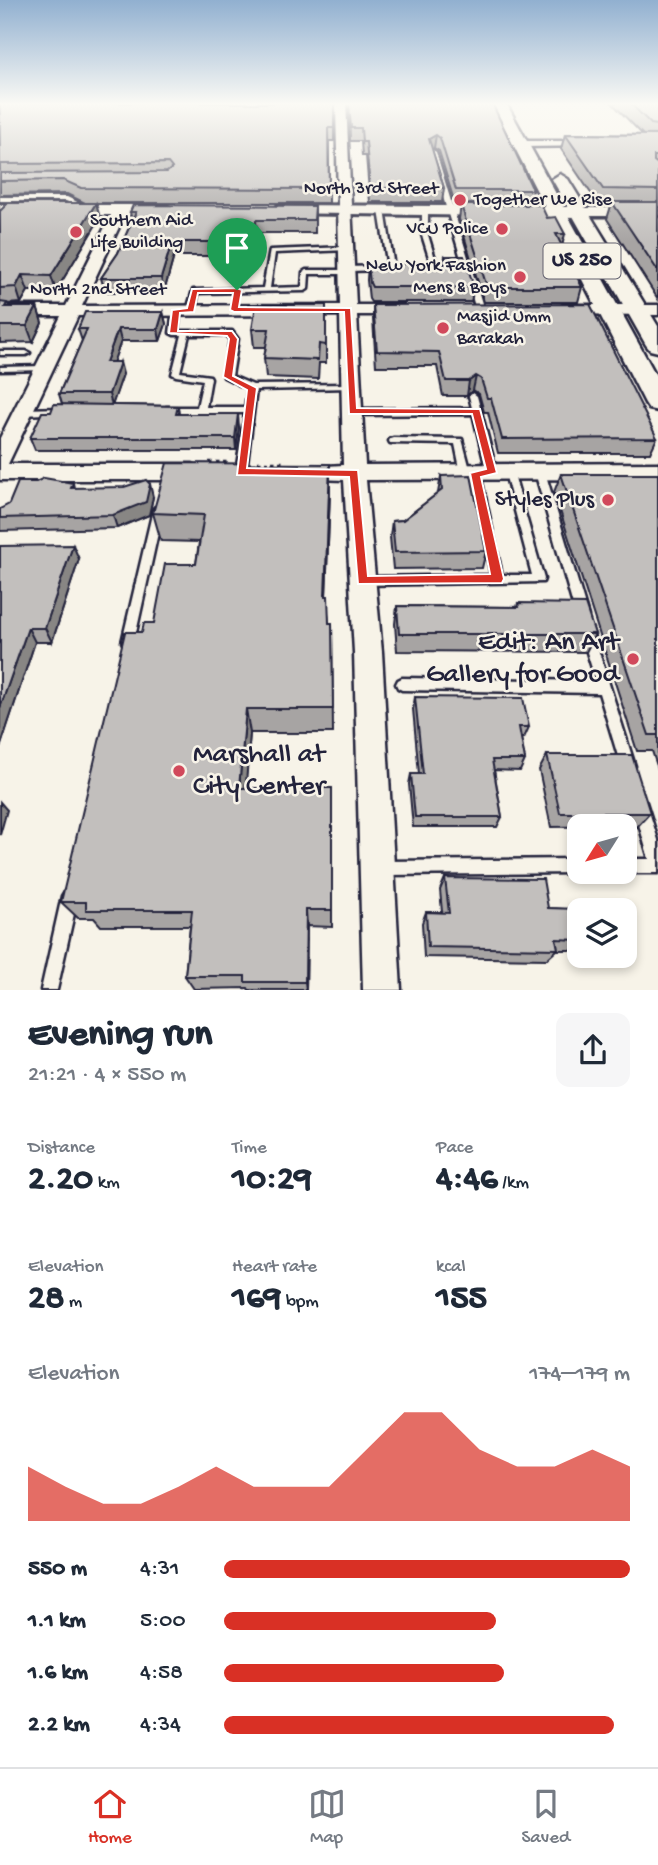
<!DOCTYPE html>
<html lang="en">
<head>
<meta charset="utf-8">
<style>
  body { margin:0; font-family:"Gochi Hand",sans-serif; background:#f6f6f7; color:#1f2937; height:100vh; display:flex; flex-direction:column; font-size:26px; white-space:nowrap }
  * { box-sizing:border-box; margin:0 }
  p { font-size:23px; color:#747a83 }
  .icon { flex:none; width:38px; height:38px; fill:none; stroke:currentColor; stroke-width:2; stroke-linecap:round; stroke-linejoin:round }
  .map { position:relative; height:990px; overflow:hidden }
  .panel { display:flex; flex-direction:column; background:#fff; flex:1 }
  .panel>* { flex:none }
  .needle { width:46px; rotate:233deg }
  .tools { position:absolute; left:567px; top:814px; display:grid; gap:14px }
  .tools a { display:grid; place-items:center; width:70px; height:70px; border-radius:14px; background:#fff; box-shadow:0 4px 10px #0003; font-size:35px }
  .pin { position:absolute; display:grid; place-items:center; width:60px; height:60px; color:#fff; margin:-72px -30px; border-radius:50% 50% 50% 0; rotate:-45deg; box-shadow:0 0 7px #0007 }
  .pin .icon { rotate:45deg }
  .round { display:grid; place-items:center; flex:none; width:74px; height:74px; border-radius:14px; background:#f6f6f7 }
  .headline { display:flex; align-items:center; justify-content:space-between; height:119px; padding:0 28px }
  h1 { font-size:38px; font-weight:700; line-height:52px }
  .metrics { display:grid; grid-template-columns:repeat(3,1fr); gap:10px; height:119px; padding:7px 28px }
  .metrics div { display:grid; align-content:center }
  .metrics b { font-size:35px; font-weight:700 }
  .metrics small { font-size:19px; font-weight:400 }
  .metrics p { font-size:19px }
  .chart { height:196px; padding:14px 28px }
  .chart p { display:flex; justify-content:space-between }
  .chart svg { width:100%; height:126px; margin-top:7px; fill:#d93025; opacity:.7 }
  ul { padding:0 28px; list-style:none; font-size:23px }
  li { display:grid; grid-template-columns:112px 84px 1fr; align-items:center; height:52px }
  li i { height:18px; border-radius:9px; background:#d93025 }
  .dock { display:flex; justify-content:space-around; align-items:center; height:98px; border-top:2px solid #e0e1e3; background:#fff; font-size:19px; color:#747a83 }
  .dock a { display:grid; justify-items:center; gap:4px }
  .dock .on { color:#d93025 }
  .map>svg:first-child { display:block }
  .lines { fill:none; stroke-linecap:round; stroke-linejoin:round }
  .service-casing { stroke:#22223b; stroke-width:5 }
  .tertiary-casing { stroke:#22223b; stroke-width:5 }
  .secondary-casing { stroke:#22223b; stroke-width:6 }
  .primary-casing { stroke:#22223b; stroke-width:5 }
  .path { stroke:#22223b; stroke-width:2.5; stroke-dasharray:3.5 3.5; stroke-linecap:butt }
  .service { fill:#f7f3e8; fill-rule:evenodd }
  .tertiary { fill:#f7f3e8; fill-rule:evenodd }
  .secondary { fill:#f7f3e8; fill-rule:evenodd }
  .primary { fill:#f7f3e8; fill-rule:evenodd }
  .wall { fill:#a7a4a3; stroke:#22223b; stroke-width:2 }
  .shaded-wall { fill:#888684; stroke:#22223b; stroke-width:2 }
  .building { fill:#c2bfbd; stroke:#22223b; stroke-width:2 }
  .route { fill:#d93025; stroke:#fff; stroke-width:2; fill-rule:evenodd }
  .poi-dot { fill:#d1495b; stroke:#f7f3e8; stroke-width:2.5 }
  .labels { text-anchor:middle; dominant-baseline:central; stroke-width:5; stroke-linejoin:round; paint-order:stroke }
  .far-street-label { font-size:19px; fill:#22223b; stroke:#f7f3e8 }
  .far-poi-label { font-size:19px; fill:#22223b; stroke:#f7f3e8; text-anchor:start }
  .shield { fill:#f7f3e8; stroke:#62616f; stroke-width:2 }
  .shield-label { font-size:21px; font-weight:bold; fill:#22223b }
  .poi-label { font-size:23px; fill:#22223b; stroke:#f7f3e8; text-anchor:end }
  .near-poi-label { font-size:28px; fill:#22223b; stroke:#f7f3e8; text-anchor:end }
</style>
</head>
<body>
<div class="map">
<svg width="658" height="990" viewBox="0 0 658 990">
  <rect width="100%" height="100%" fill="#f7f3e8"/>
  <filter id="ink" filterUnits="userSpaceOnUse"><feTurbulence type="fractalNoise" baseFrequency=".0143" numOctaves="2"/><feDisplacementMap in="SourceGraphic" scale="14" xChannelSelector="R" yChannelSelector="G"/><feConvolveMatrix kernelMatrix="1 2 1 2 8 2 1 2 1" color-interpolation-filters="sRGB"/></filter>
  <g filter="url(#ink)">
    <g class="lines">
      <defs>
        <path id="service" d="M433 150 436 152 484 310 483 312H480L476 310 430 152Z
          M0 197H67L94 210 89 211 66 201H0Z
          M382 208 385 210 394 267 400 269V271H396L388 268 379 210Z
          M425 208 428 210V235L437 265 424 272 421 270 431 264 422 235V210Z
          M347 247 349 248V250L275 253 270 288 302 287 303 272 306 270H345L346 268 348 267 380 266 383 268 380 270 351 271 350 273 348 274H309L308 289 305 291 198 293 195 310 191 312 187 310 193 290 263 288 270 250Z
          M173 308H176L180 310 178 331H232L238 339 232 376 253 385 352 384 356 386 352 388 256 390 246 472 241 475 238 474 236 472 245 413H166L162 410 166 407H197L203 380 176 376 172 374 182 335H174L170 333ZM189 335H227L230 339 224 377 248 389 245 407H206L211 378 210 376 180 372Z
          M0 351H26L30 353 26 355H0Z
          M44 366H47V370L0 371V367Z
          M473 393 477 396 497 473 492 476 487 473 473 414 353 415 349 412 353 409 472 408 469 396Z
          M63 408 67 411 66 413 23 415 19 412 23 409Z
          M393 438 462 439 471 473 475 470 480 473 502 575H532L505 473 510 470 513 471 544 579 543 582 363 585 359 584 358 581 359 578 363 577 491 575 470 473 466 476 461 473 455 444 390 443 389 441 390 439Z
          M540 469 545 472 588 616 586 619 582 621 578 619 576 616 535 472Z
          M158 506 161 507 163 510 134 642 132 646 128 647 124 646 122 642 153 510 155 507Z
          M586 625 590 627 592 630 635 766 633 771 628 773 623 771 621 766 599 693 402 690 398 688 396 684 398 680 402 678 596 681 580 630 582 627Z
          M641 800 646 802 658 840V873H625L621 872H625V859H649L634 807 636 802Z
          M579 859V872H583L579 873 384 875 379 873 377 868 379 863 384 861Z
          M70 888 75 891 78 896 57 990H41L62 896 65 891Z"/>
        <path id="tertiary" d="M336 103H346L356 305H403L411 310 403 315H357L365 465 658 463V479L366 480 382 652 401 990H363L354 652 344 480 293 478 290 473 293 468 343 465 340 315 78 316 8 464H193L201 467 204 472 201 477 193 480H0V438L61 316H0V306H66L115 207 127 210 82 306 340 305Z
          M592 141 596 142V146L521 147 515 144 521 141Z
          M658 208V216H579L572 212 579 208Z
          M563 305H658V315L557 314 555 310Z"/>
        <path id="secondary" d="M0 205H165L173 210 165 215H0Z
          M280 205 579 207 587 212 579 217 274 213 272 210Z"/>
        <path id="primary" d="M492 103H506L658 379V411L649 409 645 403Z
          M560 174 568 179 658 326V352L650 350 646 345 552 179Z"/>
      </defs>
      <use href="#service" class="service-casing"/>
      <use href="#tertiary" class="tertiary-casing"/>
      <use href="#secondary" class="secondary-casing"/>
      <use href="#primary" class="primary-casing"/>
      <path class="path" d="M209 462H229
        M258 462H285"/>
      <use href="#service" class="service"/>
      <use href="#tertiary" class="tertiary"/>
      <use href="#secondary" class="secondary"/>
      <use href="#primary" class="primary"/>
    </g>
    <path class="wall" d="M0 103H334V141H329V203H85L67 194 0 195Z
      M349 103H492L533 190 530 204H455L439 151 434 148 432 150 444 188 442 202H370L366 156H362L361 141H350Z
      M612 103H658V299L607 219 611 206 599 205 561 149 565 134 643 135Z
      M461 205 547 218 565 234 562 246 582 287 578 302H484L459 219Z
      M315 206V233H257L254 256H174L164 292H105L101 278 118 253 132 221 130 212Z
      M0 211 100 218 56 291H28L21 303 8 304 9 307H37L42 323 33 342 0 343Z
      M445 256 474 287 471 302H371L369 299 367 280 368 264H444Z
      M326 305V363H319L318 379 266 377 264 358 266 347H254L252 329Z
      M373 305 657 438 650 453H498L488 412H484L479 394 473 390 467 396H443L437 366H376L373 319Z
      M163 312 166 324 160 341H121L113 362 123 374 112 405 178 406 179 414 239 427 236 450H35L30 438 51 412 62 404 59 394 82 341 78 329Z
      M561 474H658V769L652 751H637L554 492Z
      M441 476 486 551 482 568 393 569 390 537 392 521 403 520 438 493Z
      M73 483 74 488 153 497 149 515 117 528 0 531V509Z
      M330 491 326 596 329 623H332L333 733H250L245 788H332V927L307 926 306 990H249L248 988 194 989 185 976 190 926H101L94 918H78L61 902 142 632 154 623 196 564 199 542 161 541 153 513Z
      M0 546 79 559 52 642H35L0 748Z
      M518 603 595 634 586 652 397 651 395 624 397 606 517 607Z
      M415 697 529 727 524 738H521L525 760 520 771 494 770 502 817 497 827H413L409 784 411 774H419L413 709Z
      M547 755 650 813 637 827H625V826L551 827 539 770Z
      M445 878 548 908 579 910V946L574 950H557L547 959 424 957 422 923 426 912H442L440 890Z"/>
    <path class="shaded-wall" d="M436 135 434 148 427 153 429 139Z
      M96 203 100 218 56 291 51 276Z
      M256 220 257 233 254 256 253 242Z
      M172 242 174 256 164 292 161 278Z
      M22 275 28 291 21 303 16 287Z
      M37 307 42 323 33 342 27 326Z
      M163 312 166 324 160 341 158 329Z
      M118 329 121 341 109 374 106 362Z
      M120 362 123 374 112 406 109 394Z
      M476 376 473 390 467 396 469 381Z
      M238 414 239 427 236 450 235 438Z
      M330 464V491L325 623V596Z
      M150 484 153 497 149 515 117 528 113 515Z
      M73 545 79 559 52 642 45 628Z
      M28 628 35 642 0 748V708Z
      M246 709 250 733 244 809 239 788Z
      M0 802 7 810 0 835Z
      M306 910 307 926 306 990 305 982Z"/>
    <path class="building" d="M0 103H334V128H328L329 189 81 188 63 180 0 181V173L167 172 172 168 168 163 0 164Z
      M349 103H492L533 190H456L440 138 436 135 429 139 444 188H370L366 142H362L361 128H351Z
      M630 103H658V125L651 124Z
      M565 134 658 135V156H654V161L658 164V190L603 189Z
      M612 202H658V271Z
      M8 203H96L51 276 22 275 16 287 0 288V211Z
      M133 205 315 206 314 220H256L253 242H172L161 278H101L118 253 136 212H130Z
      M461 205H541L547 218 556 217 565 234H556L582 287H487Z
      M445 256H464L474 287H372L370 283 368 264H447Z
      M0 302 7 303 5 307H37L27 326H0Z
      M590 304 657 438 502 439 491 398H487L481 379 476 376 469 381H446L439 352 377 351 373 305Z
      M256 305H326V345L319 344 318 360 264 358 269 329H252Z
      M85 312H163L158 329H118L106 362H120L109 394H59L87 329H78Z
      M54 404 178 406 176 414H238L235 438H30L42 412H51Z
      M167 463 330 464 325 596H328L329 623H332L333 709H246L239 788H332V910H306L305 982H245V976H185L192 910H86V902H61L125 632H142L144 623H154L165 564H196L204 515 153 513Z
      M561 474H658V735H649Z
      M471 475 486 551 395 552 392 521 403 520 442 490 441 476Z
      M44 478 73 483 71 488 124 487 146 480 150 484 146 502 113 515 0 518V509L9 504 18 482H36Z
      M73 545 45 628H28L0 708V546Z
      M518 603 585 604 595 634H399L397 606 519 607Z
      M415 697 523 698 529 727H519L525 760H492L502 817H415L411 774H423Z
      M547 755H632L650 813H560Z
      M445 878 543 879 548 908 579 909V940L556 939 558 949 428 947 426 912 449 913Z"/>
  </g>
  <linearGradient id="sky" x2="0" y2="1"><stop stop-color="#91b0d0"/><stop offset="0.43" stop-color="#fbfaf5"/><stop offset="1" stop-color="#fbfaf5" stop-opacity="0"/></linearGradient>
  <rect width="658" height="242" fill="url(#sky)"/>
  <path class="route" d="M237 288 242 290 239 307 351 308 357 408 480 409 497 473 481 477 504 579 502 583 358 584 349 477 237 475 247 390 223 377 229 339 227 336 169 333 172 310 187 308 192 289ZM198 293H233L230 310 234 312H344L349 414H472L486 469 470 473 490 574 368 576 358 470 247 468 257 388 233 376 238 339 232 331H178L180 313 194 312Z"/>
  <g class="poi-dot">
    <circle cx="460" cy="200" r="7"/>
    <circle cx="502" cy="229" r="7"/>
    <circle cx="76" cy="232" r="7"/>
    <circle cx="520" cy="277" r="7"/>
    <circle cx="443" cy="328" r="7"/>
    <circle cx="608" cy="500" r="7"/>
    <circle cx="633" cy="659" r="7"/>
    <circle cx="179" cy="771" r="7"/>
  </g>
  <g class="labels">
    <g class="far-street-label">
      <text x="371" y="189">North 3rd Street</text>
      <text x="98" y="290">North 2nd Street</text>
    </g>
    <g class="far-poi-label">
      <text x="474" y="200">Together We Rise</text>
      <text x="90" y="221">Southern Aid<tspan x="90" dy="22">Life Building</tspan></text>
      <text x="488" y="229" text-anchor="end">VCU Police</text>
      <text x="506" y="266" text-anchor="end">New York Fashion<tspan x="506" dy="22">Mens &amp; Boys</tspan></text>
      <text x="457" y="317">Masjid Umm<tspan x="457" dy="22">Barakah</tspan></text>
    </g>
    <rect class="shield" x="543.5" y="243.5" width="77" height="35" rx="5"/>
    <g class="shield-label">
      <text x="582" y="261">US 250</text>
    </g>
    <g class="poi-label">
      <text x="594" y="500">Styles Plus</text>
    </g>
    <g class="near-poi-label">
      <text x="619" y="643">Edit: An Art<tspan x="619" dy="32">Gallery for Good</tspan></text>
      <text x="193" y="755" text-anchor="start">Marshall at<tspan x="193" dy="32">City Center</tspan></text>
    </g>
  </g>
</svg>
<div class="tools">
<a><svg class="needle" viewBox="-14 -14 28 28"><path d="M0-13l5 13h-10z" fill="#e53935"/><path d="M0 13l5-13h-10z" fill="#747a83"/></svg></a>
<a><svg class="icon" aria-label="layers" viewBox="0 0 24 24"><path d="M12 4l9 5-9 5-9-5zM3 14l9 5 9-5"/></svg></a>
</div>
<div class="pin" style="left:237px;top:290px;background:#1e9e55"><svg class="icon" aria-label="arrive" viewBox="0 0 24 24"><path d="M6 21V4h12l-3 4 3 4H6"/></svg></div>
</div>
<section class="panel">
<div class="headline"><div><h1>Evening run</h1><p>21:21 · 4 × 550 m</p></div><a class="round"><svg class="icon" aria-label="share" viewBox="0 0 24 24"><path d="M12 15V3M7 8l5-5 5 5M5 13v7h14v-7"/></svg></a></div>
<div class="metrics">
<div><p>Distance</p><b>2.20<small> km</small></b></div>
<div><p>Time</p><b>10:29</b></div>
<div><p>Pace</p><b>4:46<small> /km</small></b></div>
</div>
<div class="metrics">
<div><p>Elevation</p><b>28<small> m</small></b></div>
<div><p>Heart rate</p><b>169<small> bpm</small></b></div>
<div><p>kcal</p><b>155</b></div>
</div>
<div class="chart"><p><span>Elevation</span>174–179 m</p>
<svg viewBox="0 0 160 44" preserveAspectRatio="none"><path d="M0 44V25L10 32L20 38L30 38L40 32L50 25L60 32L70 32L80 32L90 19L100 6L110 6L120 19L130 25L140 25L150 19L160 25V44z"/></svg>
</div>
<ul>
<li><b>550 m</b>4:31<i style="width:100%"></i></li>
<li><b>1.1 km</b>5:00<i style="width:67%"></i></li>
<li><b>1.6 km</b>4:58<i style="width:69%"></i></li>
<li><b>2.2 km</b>4:34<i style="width:96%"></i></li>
</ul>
</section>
<nav class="dock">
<a class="on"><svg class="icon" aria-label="home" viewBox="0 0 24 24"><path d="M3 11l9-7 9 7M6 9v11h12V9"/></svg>Home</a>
<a><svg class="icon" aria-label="map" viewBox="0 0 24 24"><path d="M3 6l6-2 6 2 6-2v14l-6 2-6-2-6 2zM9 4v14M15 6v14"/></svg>Map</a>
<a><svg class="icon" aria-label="saved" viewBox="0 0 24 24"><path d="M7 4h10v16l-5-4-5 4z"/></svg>Saved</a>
</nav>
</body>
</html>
